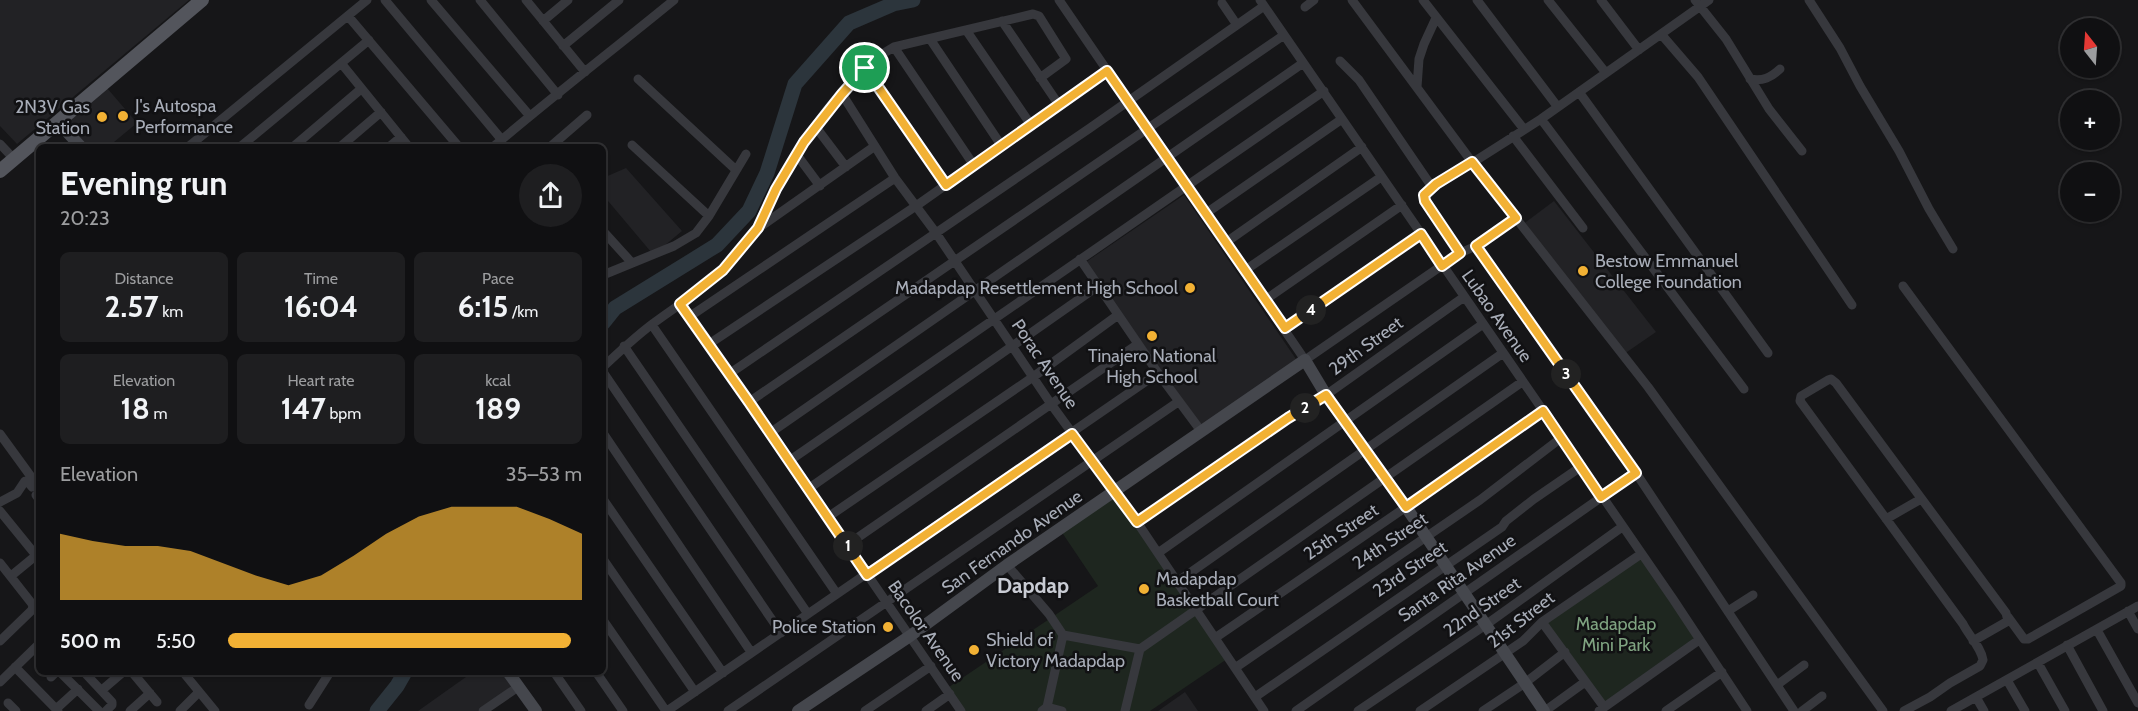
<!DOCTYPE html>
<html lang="en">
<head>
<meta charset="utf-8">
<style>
  body { margin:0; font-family:Cabin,sans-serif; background:#1e1e20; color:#f1f3f6; height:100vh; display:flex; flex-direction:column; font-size:22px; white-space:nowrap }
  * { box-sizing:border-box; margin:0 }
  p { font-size:20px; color:#9c9d9f }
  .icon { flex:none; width:33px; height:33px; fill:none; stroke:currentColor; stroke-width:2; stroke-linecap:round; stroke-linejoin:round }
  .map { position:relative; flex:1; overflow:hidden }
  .panel { position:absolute; left:36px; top:144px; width:570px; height:531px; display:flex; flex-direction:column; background:#101012; border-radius:9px; box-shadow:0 2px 4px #0004,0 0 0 2px #303032 }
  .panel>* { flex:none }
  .needle { width:39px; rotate:343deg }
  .controls { position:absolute; left:2060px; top:18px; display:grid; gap:12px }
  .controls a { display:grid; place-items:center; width:60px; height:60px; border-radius:50%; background:#101012; box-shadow:0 2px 4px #0004,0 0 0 2px #303032; font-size:30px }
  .pin { position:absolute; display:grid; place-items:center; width:51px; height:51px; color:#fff; margin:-26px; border:3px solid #fff; border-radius:50%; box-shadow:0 2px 6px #0007 }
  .km { position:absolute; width:30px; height:30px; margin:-15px; border-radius:50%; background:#222; color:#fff; font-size:16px; line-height:30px; text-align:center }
  .round { display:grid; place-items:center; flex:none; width:63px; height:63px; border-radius:32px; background:#1e1e20 }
  .head { display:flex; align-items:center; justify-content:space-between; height:102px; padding:0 24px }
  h1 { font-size:33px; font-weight:800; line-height:45px }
  .stats { display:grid; grid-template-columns:repeat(3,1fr); gap:9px; height:102px; padding:6px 24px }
  .stats div { display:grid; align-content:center; border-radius:9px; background:#1e1e20; text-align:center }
  .stats b { font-size:30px; font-weight:800 }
  .stats small { font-size:16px; font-weight:400 }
  .stats p { font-size:16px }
  .chart { height:168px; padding:12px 24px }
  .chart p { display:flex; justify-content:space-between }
  .chart svg { width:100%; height:108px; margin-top:6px; fill:#f2b134; opacity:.7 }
  ul { padding:0 24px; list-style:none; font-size:20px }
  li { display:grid; grid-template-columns:96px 72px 1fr; align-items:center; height:45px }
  li i { height:15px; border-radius:8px; background:#f2b134 }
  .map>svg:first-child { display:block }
  .built { fill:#222225 }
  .green { fill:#1e261f }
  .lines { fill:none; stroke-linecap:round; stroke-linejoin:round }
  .river { stroke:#2c353c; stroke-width:15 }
  .street { stroke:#37383d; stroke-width:9 }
  .secondary { stroke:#45474d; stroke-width:12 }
  .primary { stroke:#53555c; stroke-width:14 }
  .route-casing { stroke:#fff; stroke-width:12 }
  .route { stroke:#f2b134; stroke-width:8 }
  .poi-dot { fill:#f2b134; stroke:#111113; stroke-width:2 }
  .labels { text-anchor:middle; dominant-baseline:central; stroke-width:5; stroke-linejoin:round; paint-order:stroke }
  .poi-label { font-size:18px; fill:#a8adb8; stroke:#111113; text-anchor:start }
  .street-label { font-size:18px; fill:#a8adb8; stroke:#111113 }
  .park-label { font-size:18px; fill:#7fa381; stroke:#111113 }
  .quarter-label { font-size:21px; font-weight:bold; fill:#c9ccd4; stroke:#111113 }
</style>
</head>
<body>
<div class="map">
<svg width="2138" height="711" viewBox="0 0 2138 711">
  <rect width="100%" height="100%" fill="#161618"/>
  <path class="built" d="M0 0H189L17 144 0 126Z
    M107 88 137 123 108 147H86L65 123Z
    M626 168 682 231 664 246 651 252 603 195V178Z
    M1184 195 1298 362 1200 428 1086 262Z
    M1554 201 1656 332 1624 354 1522 225Z
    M473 672H501L512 686 478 711H418Z
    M1185 692 1198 711H1158Z"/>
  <path class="green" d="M1116 494 1227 659 1150 711H961L946 689 1098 586 1061 531Z
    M1641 554 1699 640 1604 707 1542 622Z"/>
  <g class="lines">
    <path class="river" d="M603 323 615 308 717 245 749 211 767 173 795 84 849 23 893 4 913 0
      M377 711 397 686 405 672"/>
    <path class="street" d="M385 0 502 140
      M431 0 529 115
      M480 0 558 95
      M526 0 585 72
      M1059 0 1305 360 1460 253 1476 246 1516 218
      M1260 0 1673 599 1747 711
      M1352 0 1472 162 1648 387 1883 711
      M1423 0 1523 128
      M1477 0 1557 106
      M1548 0 1606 73
      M1601 0 1639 50
      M1695 0 1726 39 1769 109 1802 151
      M1809 0 1840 48 1860 86 1899 151 1929 209 1953 249
      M1222 3 1237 25
      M1305 7 1314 0
      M348 16 459 147
      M543 21 568 0
      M1002 21 1059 105
      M966 30 1031 125
      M1661 34 1698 77 1852 305
      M930 39 1001 145
      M563 46 619 0
      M894 47 973 164
      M1340 61 1359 80 1432 187
      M341 63 409 147
      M865 68 946 185
      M638 79 736 170
      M1750 79C1763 82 1771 77 1780 69
      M1417 87 1419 59 1424 44 1436 18
      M1579 92 1768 353
      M842 94 895 178 936 233 1051 404 1137 522 1264 711
      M1541 119 1744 389
      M815 126 846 167
      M1513 136 1583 228
      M0 144 15 160
      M632 145 709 216
      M188 147 367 0
      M240 147 369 40
      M293 147 361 89
      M340 147 381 112
      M389 147 401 137
      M493 147C552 97 614 49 674 0
      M550 147 587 115
      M797 155 820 186
      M1205 214 1342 119
      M760 227 875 146
      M603 231 632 263
      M1225 243 1362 147
      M1476 246 1636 473 1794 711
      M1460 253 1425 201 1424 195 1428 191 1541 119 1709 0
      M1080 259 1158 373 1201 431
      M1244 271 1381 177
      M603 275 674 246 696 233 709 216 746 154
      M1903 286 2121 583V586L2028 639H2024L2008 617
      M1265 300 1402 205
      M680 305 749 402 961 711
      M689 317 895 178
      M652 325 837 594
      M1285 328 1421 234
      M709 344 916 206 1107 71
      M624 346 808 614
      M603 367C619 352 634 338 651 325 679 304 710 286 733 259 742 249 752 238 758 227 765 215 769 202 776 190 800 143 847 73 894 47L1033 14 1039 16 1066 59 1040 78
      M603 372 781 633
      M729 374 1090 128 1264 6
      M749 402 1284 35
      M603 433 751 652
      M770 433 1303 63
      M0 434 32 478 37 481V484L32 487 28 482 32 478
      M789 461 1324 91
      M808 489 1098 286
      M36 495 39 499
      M603 499 723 673
      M0 502 17 493 25 481 29 480
      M0 511 39 559
      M828 517 1033 377 1118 315
      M1886 519 1921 499
      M1137 522 1288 418 1326 395 1464 297
      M847 545 1138 344
      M1158 553 1483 324
      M603 559 695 692
      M0 563 33 605 32 610 0 641
      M1007 565 1049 614 1063 635
      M11 576 39 553
      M1177 582 1503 353
      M1728 611 1753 595
      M2128 611 2138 629
      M603 620 666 711
      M1542 622 1604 707
      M2097 630 2138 703
      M1215 638 1463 468 1543 411
      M2067 645 2103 711
      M2038 663 2065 711
      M15 667 58 711
      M1235 668 1480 500 1561 438
      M60 672 99 711
      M84 672 112 702V705L106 711
      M132 672 157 702
      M183 672 215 711
      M554 672 581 711
      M596 672 623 711
      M51 677 56 672
      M2007 680 2025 711
      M0 682 39 644
      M1777 685 1804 665
      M102 690 123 672
      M1255 697 1502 527 1506 521 1534 499 1582 466
      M1976 697 1984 711
      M8 703 16 711
      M309 705 330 672
      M1047 707 1062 711
      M56 709 78 689
      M130 711 150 693
      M180 711 199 692
      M483 711 518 687
      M667 711 1158 373
      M728 711 1178 402
      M865 711 931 666
      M926 711 950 694
      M1042 711 1047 707 1063 635 1140 649
      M1125 711 1140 649 1522 382
      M1296 711 1636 473
      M1358 711 1487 624 1622 527
      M1420 711 1523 641 1542 622 1641 554
      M1483 711 1525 683 1565 652
      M1545 711 1585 682
      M1599 711 1699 640
      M1666 711 1722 672
      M1802 711 1822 696
      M1904 711 1930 697 1950 683 1980 666 1983 660C1981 647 1969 636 1963 624L1800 401 1801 396 1828 380 1831 379 1836 383 2006 613 2008 621 1973 641
      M1951 711 2138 606"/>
    <path class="secondary" d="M58 122 81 147
      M508 672 536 711
      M798 711 910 636 1007 565 1305 360 1326 395 1406 507 1544 711"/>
    <path class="primary" d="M0 171 202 0"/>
  </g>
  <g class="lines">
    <defs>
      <path id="route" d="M865 68 946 185 1107 71 1285 328 1421 234 1442 266 1460 253 1425 201 1424 195 1436 184 1472 162 1516 218 1476 246 1636 473 1601 497 1543 411 1406 507 1326 395 1288 418 1137 522 1072 434 867 575 749 402 680 304 723 270 758 228 776 189 804 142 842 94Z"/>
    </defs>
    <use href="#route" class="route-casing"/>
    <use href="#route" class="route"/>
  </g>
  <g class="poi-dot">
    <circle cx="123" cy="116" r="6"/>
    <circle cx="102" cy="117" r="6"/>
    <circle cx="1583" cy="271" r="6"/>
    <circle cx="1190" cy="288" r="6"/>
    <circle cx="1152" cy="336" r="6"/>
    <circle cx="1144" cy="589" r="6"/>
    <circle cx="888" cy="627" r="6"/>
    <circle cx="974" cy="650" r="6"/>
  </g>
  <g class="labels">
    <g class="poi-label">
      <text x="135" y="106">J's Autospa<tspan x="135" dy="21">Performance</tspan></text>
      <text x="90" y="107" text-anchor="end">2N3V Gas<tspan x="90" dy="21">Station</tspan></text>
      <text x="1595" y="261">Bestow Emmanuel<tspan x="1595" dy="21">College Foundation</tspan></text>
      <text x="1178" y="288" text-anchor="end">Madapdap Resettlement High School</text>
      <text x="1152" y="356" text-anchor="middle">Tinajero National<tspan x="1152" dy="21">High School</tspan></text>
      <text x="1156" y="579">Madapdap<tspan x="1156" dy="21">Basketball Court</tspan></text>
      <text x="876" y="627" text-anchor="end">Police Station</text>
      <text x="986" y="640">Shield of<tspan x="986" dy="21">Victory Madapdap</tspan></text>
    </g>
    <g class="street-label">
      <text transform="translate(1497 316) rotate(55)">Lubao Avenue</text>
      <text transform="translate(1366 346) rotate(-36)">29th Street</text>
      <text transform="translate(1045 364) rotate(56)">Porac Avenue</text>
      <text transform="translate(1341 532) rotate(-34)">25th Street</text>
      <text transform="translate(1390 541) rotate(-34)">24th Street</text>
      <text transform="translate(1012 542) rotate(-35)">San Fernando Avenue</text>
      <text transform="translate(1410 569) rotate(-34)">23rd Street</text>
      <text transform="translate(1457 578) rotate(-35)">Santa Rita Avenue</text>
      <text transform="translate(1482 607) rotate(-35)">22nd Street</text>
      <text transform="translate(1521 620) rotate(-38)">21st Street</text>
      <text transform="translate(926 631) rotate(55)">Bacolor Avenue</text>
    </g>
    <g class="park-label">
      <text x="1616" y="624">Madapdap<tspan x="1616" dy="21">Mini Park</tspan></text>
    </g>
    <g class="quarter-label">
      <text x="1033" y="585">Dapdap</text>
    </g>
  </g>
</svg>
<div class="controls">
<a><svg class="needle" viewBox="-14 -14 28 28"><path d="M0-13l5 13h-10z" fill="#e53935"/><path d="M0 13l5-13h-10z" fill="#9c9d9f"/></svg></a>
<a>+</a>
<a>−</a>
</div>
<div class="pin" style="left:865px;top:68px;background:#1e9e55"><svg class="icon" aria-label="arrive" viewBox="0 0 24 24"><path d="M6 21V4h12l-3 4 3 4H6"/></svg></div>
<b class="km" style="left:848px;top:546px">1</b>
<b class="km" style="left:1305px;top:408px">2</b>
<b class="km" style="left:1566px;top:374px">3</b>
<b class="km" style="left:1311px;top:310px">4</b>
<section class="panel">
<div class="head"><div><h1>Evening run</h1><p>20:23</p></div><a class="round"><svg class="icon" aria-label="share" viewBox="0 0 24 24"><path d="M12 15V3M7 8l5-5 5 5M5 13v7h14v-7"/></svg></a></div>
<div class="stats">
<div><p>Distance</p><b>2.57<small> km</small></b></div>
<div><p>Time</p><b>16:04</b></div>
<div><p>Pace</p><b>6:15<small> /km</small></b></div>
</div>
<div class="stats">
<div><p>Elevation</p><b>18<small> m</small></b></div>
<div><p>Heart rate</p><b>147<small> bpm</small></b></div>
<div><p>kcal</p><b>189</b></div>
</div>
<div class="chart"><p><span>Elevation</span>35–53 m</p>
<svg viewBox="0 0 160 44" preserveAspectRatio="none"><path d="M0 44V17L10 20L20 22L30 22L40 24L50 29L60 34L70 38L80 34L90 26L100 17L110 10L120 6L130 6L140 6L150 11L160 17V44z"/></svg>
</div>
<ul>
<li><b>500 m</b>5:50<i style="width:97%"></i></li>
</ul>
</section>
</div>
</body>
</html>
